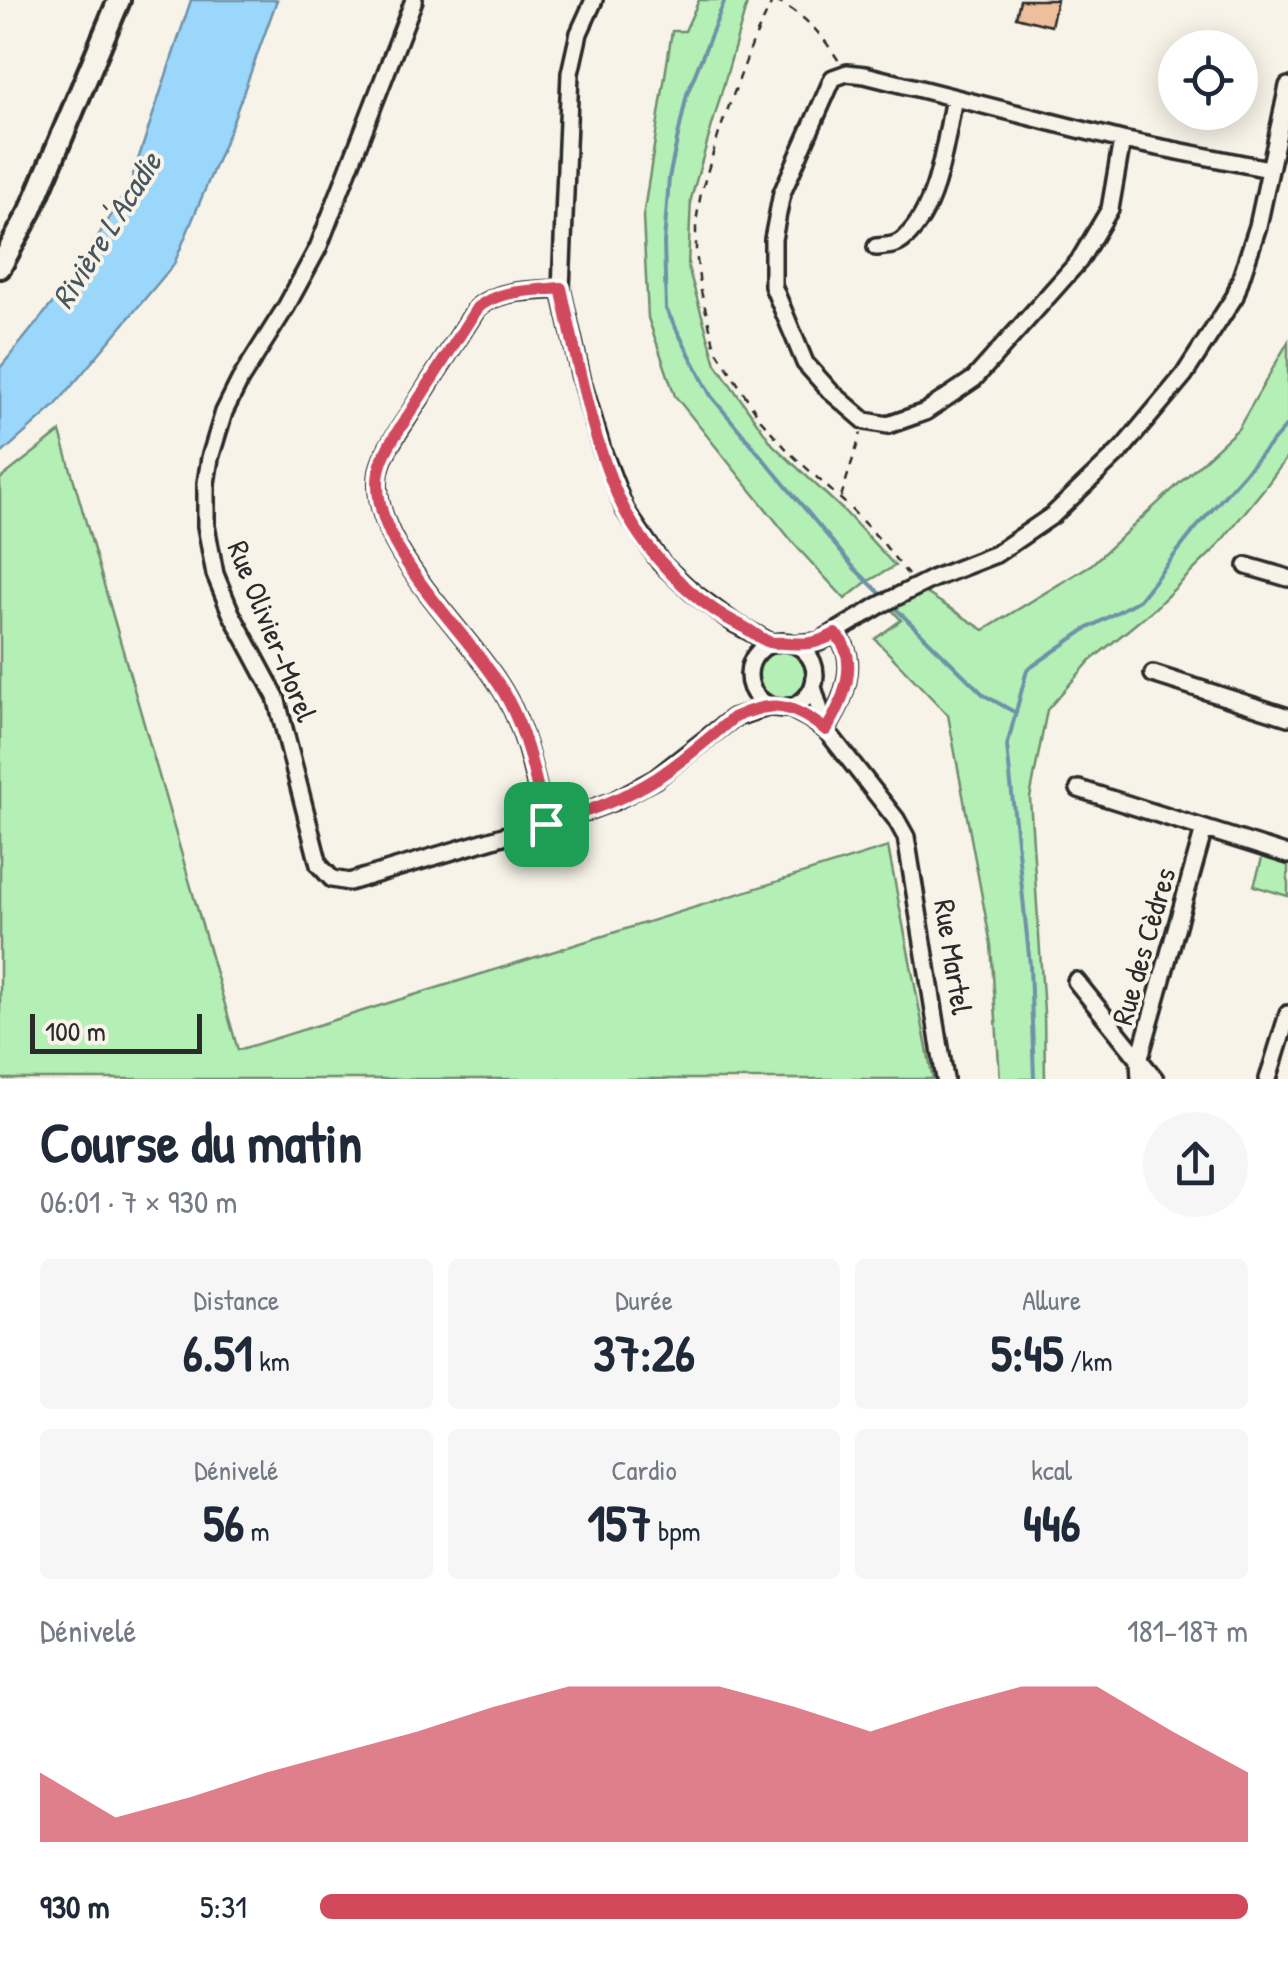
<!DOCTYPE html>
<html lang="fr">
<head>
<meta charset="utf-8">
<style>
  body { margin:0; font-family:"Patrick Hand",sans-serif; background:#f6f6f7; color:#1f2937; height:100vh; display:flex; flex-direction:column; font-size:38px; white-space:nowrap }
  * { box-sizing:border-box; margin:0 }
  p { font-size:32px; color:#747a83 }
  .icon { flex:none; width:55px; height:55px; fill:none; stroke:currentColor; stroke-width:2; stroke-linecap:round; stroke-linejoin:round }
  .map { position:relative; height:1079px; overflow:hidden }
  .panel { display:flex; flex-direction:column; background:#fff; flex:1 }
  .panel>* { flex:none }
  .controls { position:absolute; left:1158px; top:30px; display:grid; gap:20px }
  .controls a { display:grid; place-items:center; width:100px; height:100px; border-radius:50%; background:#fff; box-shadow:0 5px 25px #0003; font-size:50px }
  .scale { position:absolute; left:30px; bottom:25px; width:172px; box-sizing:border-box; padding-left:10px; border:5px solid #2b2b2b; border-top:0; font-size:28px; line-height:35px; white-space:nowrap; color:#2b2b2b; -webkit-text-stroke:8px #f7f3e8; paint-order:stroke }
  .pin { position:absolute; display:grid; place-items:center; width:85px; height:85px; color:#fff; margin:-42px; border-radius:20px; box-shadow:0 5px 15px #0006 }
  .round { display:grid; place-items:center; flex:none; width:105px; height:105px; border-radius:52px; background:#f6f6f7 }
  .head { display:flex; align-items:center; justify-content:space-between; height:170px; padding:0 40px }
  h1 { font-size:55px; font-weight:700; line-height:75px }
  .stats { display:grid; grid-template-columns:repeat(3,1fr); gap:15px; height:170px; padding:10px 40px }
  .stats div { display:grid; align-content:center; border-radius:10px; background:#f6f6f7; text-align:center }
  .stats b { font-size:50px; font-weight:700 }
  .stats small { font-size:28px; font-weight:400 }
  .stats p { font-size:28px }
  .chart { height:280px; padding:20px 40px }
  .chart p { display:flex; justify-content:space-between }
  .chart svg { width:100%; height:180px; margin-top:10px; fill:#d1495b; opacity:.7 }
  ul { padding:0 40px; list-style:none; font-size:32px }
  li { display:grid; grid-template-columns:160px 120px 1fr; align-items:center; height:75px }
  li i { height:25px; border-radius:12px; background:#d1495b }
  .map>svg:first-child { display:block }
  .green { fill:#b4efb5; stroke:#708d70; stroke-width:2.5 }
  .water { fill:#9bd6fb; stroke:#6e92a8; stroke-width:2.5 }
  .lines { fill:none; stroke-linecap:round; stroke-linejoin:round }
  .stream { stroke:#6e92a8; stroke-width:4 }
  .building { fill:#edbf9d; stroke:#2b2b2b; stroke-width:2.5 }
  .minor-casing { stroke:#2b2b2b; stroke-width:22 }
  .major-casing { stroke:#2b2b2b; stroke-width:28 }
  .path { stroke:#2b2b2b; stroke-width:2.5; stroke-dasharray:8 8; stroke-linecap:butt }
  .minor { stroke:#f7f3e8; stroke-width:15 }
  .major { stroke:#f7f3e8; stroke-width:20 }
  .route-casing { stroke:#fff; stroke-width:20 }
  .route { stroke:#d1495b; stroke-width:12 }
  .labels { text-anchor:middle; dominant-baseline:central; stroke-width:8; stroke-linejoin:round; paint-order:stroke }
  .street-label { font-size:30px; fill:#2b2b2b; stroke:#f7f3e8 }
  .water-label { font-size:32px; font-style:italic; fill:#47565f; stroke:#f7f3e8 }
</style>
</head>
<body>
<div class="map">
<svg width="1288" height="1079" viewBox="0 0 1288 1079">
  <rect width="100%" height="100%" fill="#f7f3e8"/>
  <filter id="ink" filterUnits="userSpaceOnUse"><feTurbulence type="fractalNoise" baseFrequency=".01" numOctaves="2"/><feDisplacementMap in="SourceGraphic" scale="20" xChannelSelector="R" yChannelSelector="G"/><feConvolveMatrix kernelMatrix="1 2 1 2 8 2 1 2 1" color-interpolation-filters="sRGB"/></filter>
  <g filter="url(#ink)">
    <path class="green" d="M699 0H748L691 199 688 267 716 364 773 445 844 511 895 566 865 583 845 599 795 545 675 396 648 318 643 217 672 31H685Z
      M1288 342V456L1267 485 1214 550 1155 608 1090 661 1047 710 1030 798 1044 1012 1045 1079H1000L991 945 948 715 875 639 901 620 891 609 923 591 984 630 1092 564 1238 429Z
      M60 432 238 1050 888 847 933 1079H0V479Z
      M754 674a27 27 0 1 1 54 0a27 27 0 1 1-54 0Z
      M1265 848 1288 855V896L1254 886Z"/>
    <path class="water" d="M191 0H277L229 132 174 264 55 406 0 455V368L68 284 129 187Z"/>
    <g class="lines">
      <path class="stream" d="M725 0 687 94 669 178 664 243 666 309 711 396 855 569 885 598
        M892 605 984 695 1016 713
        M1034 1079 1030 965 1007 746 1027 670 1083 631 1139 600 1196 528 1288 424"/>
    </g>
    <path class="building" d="M1020 0H1057L1051 26 1016 17Z"/>
    <g class="lines">
      <defs>
        <path id="minor" d="M414 0 318 248 286 307 240 380 224 412 210 458 206 483V526L215 574 231 613 276 697 319 865 332 879 349 882 587 811 614 801 655 779 733 718 771 706
          M594 0 579 33 570 73 561 289 582 382 602 450 625 510 661 563 692 592 734 623 773 644
          M1122 140 1110 209 1079 261 974 379 925 412 888 425 865 421 830 391 805 363 773 286V239L782 193 833 78 847 73 865 75 1122 140 1269 169
          M876 247C887 246 897 246 905 238 939 207 945 141 954 98
          M1247 566 1288 578
          M749 675a33 33 0 1 1 66 0a33 33 0 1 1-66 0Z
          M794 644 819 642 880 605 932 579 996 554 1053 515 1122 449 1184 375 1235 296 1258 226 1288 86
          M1153 674 1288 717
          M813 687 826 730
          M788 707 809 718 826 730 896 819 906 837 945 1079
          M826 730C842 704 862 658 835 634
          M1079 789 1288 855
          M546 824C535 783 528 737 508 700 474 634 366 548 379 472 383 451 400 430 411 412 433 377 455 343 477 308 500 289 532 291 561 289
          M1076 981 1155 1079
          M1140 1079 1139 1061 1204 829
          M1268 1079 1288 1014"/>
        <path id="major" d="M0 267 31 210 119 0"/>
      </defs>
      <use href="#minor" class="minor-casing"/>
      <use href="#major" class="major-casing"/>
      <path class="path" d="M773 0 753 42 720 130 701 193 696 222V251L700 287 715 348 761 420 790 453 846 504 883 543 908 575
        M775 1C804 13 824 37 840 63
        M841 497 861 433"/>
      <use href="#minor" class="minor"/>
      <use href="#major" class="major"/>
    </g>
  </g>
  <g class="lines" filter="url(#ink)">
    <defs>
      <path id="route" d="M561 288C577 359 592 445 624 509 648 556 696 604 742 626 752 631 759 638 769 642 777 644 775 642 784 643 807 644 813 645 835 634 862 658 842 705 826 730 792 704 773 699 733 718 708 739 684 760 657 778 623 800 585 812 546 824 536 783 528 737 508 700 474 634 366 549 379 472 383 449 403 425 415 405 436 373 456 341 477 308 500 289 532 291 561 288Z"/>
    </defs>
    <use href="#route" class="route-casing"/>
    <use href="#route" class="route"/>
  </g>
  <g class="labels">
    <g class="street-label">
      <text transform="translate(273 631) rotate(68)">Rue Olivier-Morel</text>
      <text transform="translate(1143 946) rotate(-74)">Rue des Cèdres</text>
      <text transform="translate(954 957) rotate(81)">Rue Martel</text>
    </g>
    <g class="water-label">
      <text transform="translate(106 230) rotate(-58)">Rivière L'Acadie</text>
    </g>
  </g>
</svg>
<div class="controls">
<a><svg class="icon" aria-label="locate" viewBox="0 0 24 24"><circle cx="12" cy="12" r="6"/><path d="M12 2v4M12 18v4M2 12h4M18 12h4"/></svg></a>
</div>
<div class="scale">100 m</div>
<div class="pin" style="left:546px;top:824px;background:#1e9e55"><svg class="icon" aria-label="arrive" viewBox="0 0 24 24"><path d="M6 21V4h12l-3 4 3 4H6"/></svg></div>
</div>
<section class="panel">
<div class="head"><div><h1>Course du matin</h1><p>06:01 · 7 × 930 m</p></div><a class="round"><svg class="icon" aria-label="share" viewBox="0 0 24 24"><path d="M12 15V3M7 8l5-5 5 5M5 13v7h14v-7"/></svg></a></div>
<div class="stats">
<div><p>Distance</p><b>6.51<small> km</small></b></div>
<div><p>Durée</p><b>37:26</b></div>
<div><p>Allure</p><b>5:45<small> /km</small></b></div>
</div>
<div class="stats">
<div><p>Dénivelé</p><b>56<small> m</small></b></div>
<div><p>Cardio</p><b>157<small> bpm</small></b></div>
<div><p>kcal</p><b>446</b></div>
</div>
<div class="chart"><p><span>Dénivelé</span>181–187 m</p>
<svg viewBox="0 0 160 44" preserveAspectRatio="none"><path d="M0 44V27L10 38L20 33L30 27L40 22L50 17L60 11L70 6L80 6L90 6L100 11L110 17L120 11L130 6L140 6L150 17L160 27V44z"/></svg>
</div>
<ul>
<li><b>930 m</b>5:31<i style="width:100%"></i></li>
</ul>
</section>
</body>
</html>
